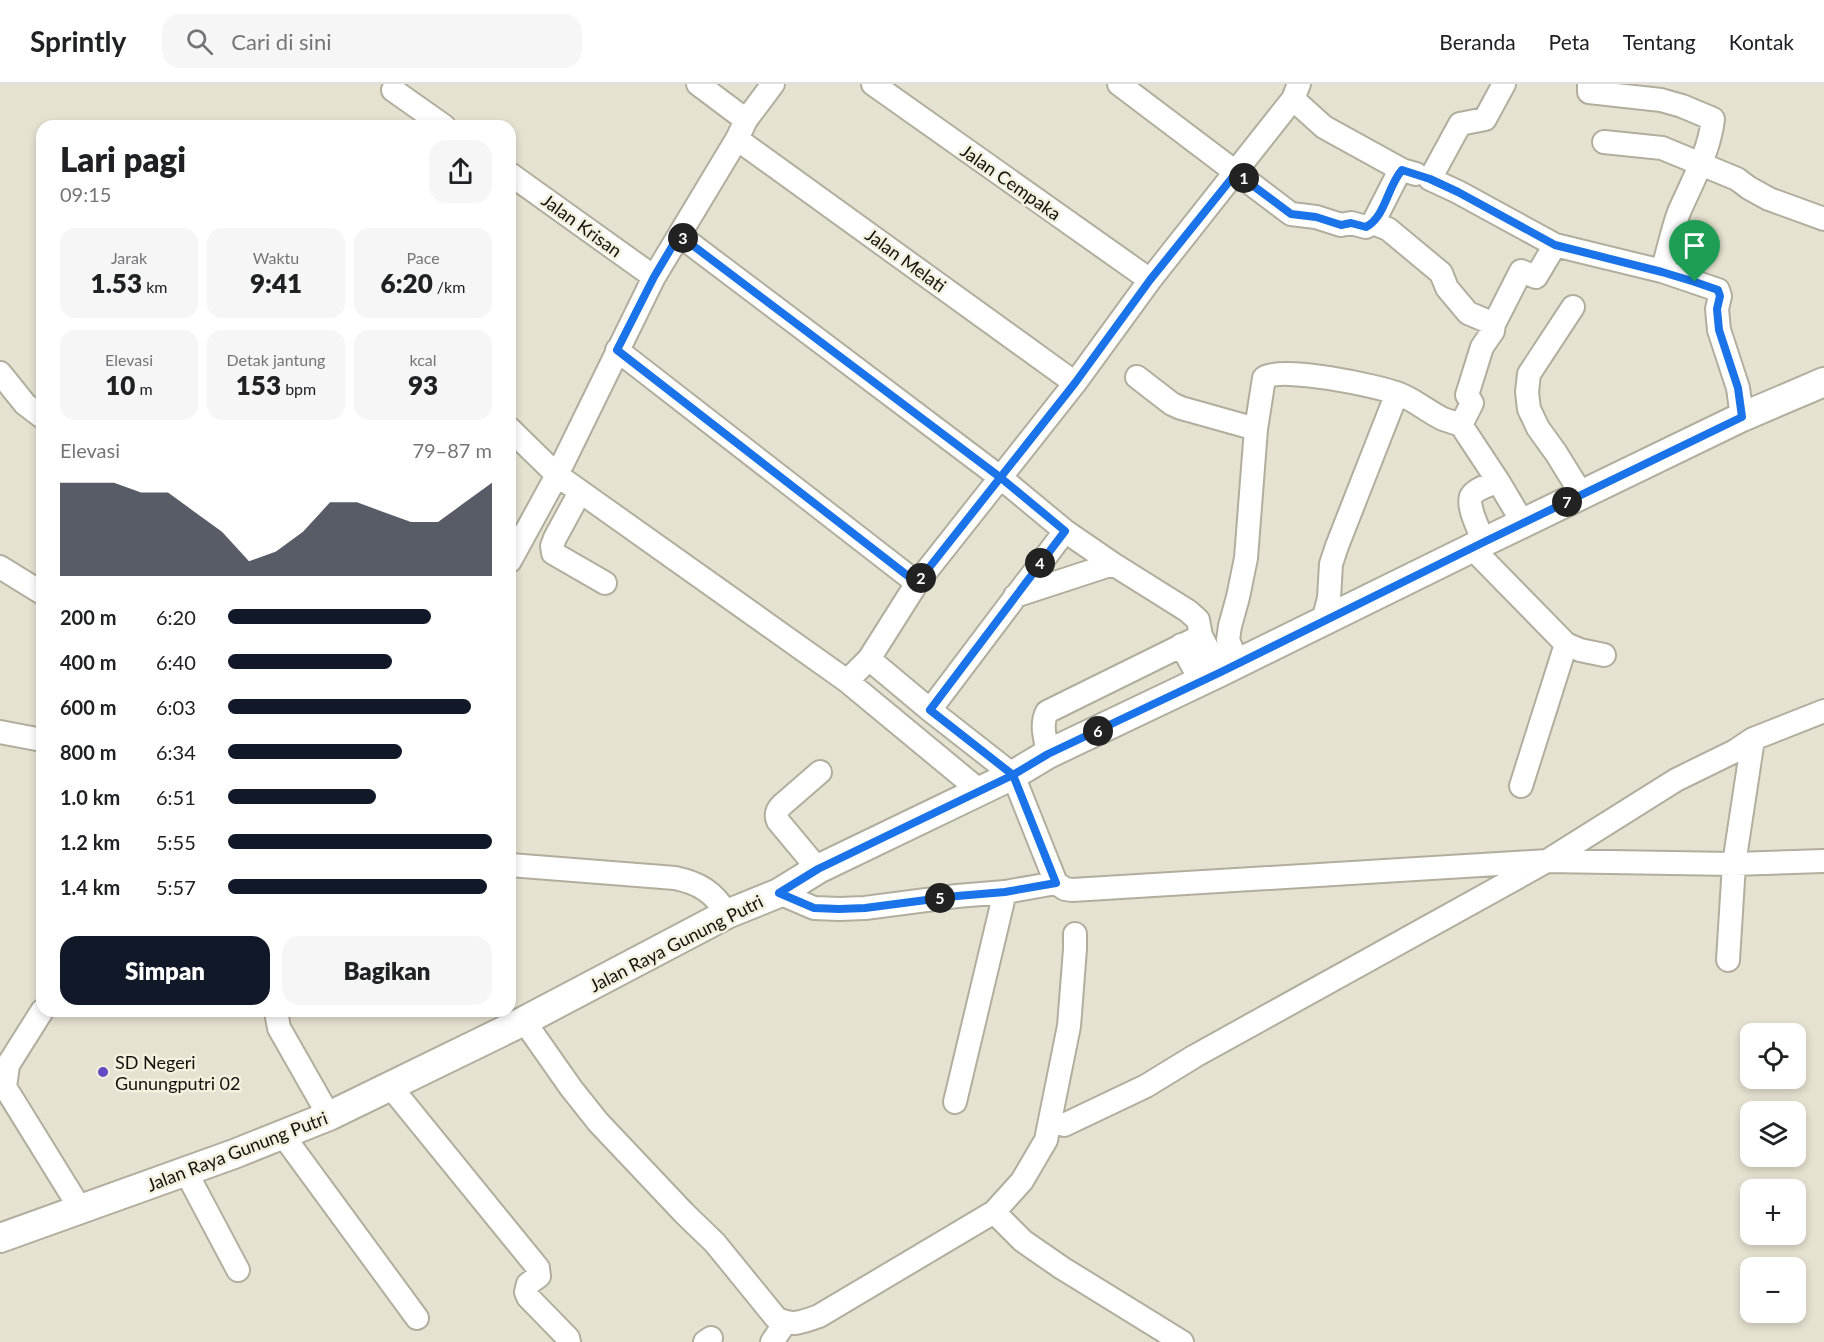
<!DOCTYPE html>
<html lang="id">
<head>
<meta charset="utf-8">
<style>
  body { margin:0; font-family:Lato,sans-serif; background:#f6f6f6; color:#202124; height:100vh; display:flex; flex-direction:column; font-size:22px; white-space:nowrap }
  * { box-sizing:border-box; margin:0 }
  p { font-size:20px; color:#757577 }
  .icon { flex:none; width:33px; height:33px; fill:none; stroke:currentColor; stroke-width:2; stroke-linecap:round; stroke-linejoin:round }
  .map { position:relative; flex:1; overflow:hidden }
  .panel { position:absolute; left:36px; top:36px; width:480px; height:897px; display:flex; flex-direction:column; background:#fff; border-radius:18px; box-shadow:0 3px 9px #0003 }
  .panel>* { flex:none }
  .buttons { position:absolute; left:1740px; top:939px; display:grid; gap:12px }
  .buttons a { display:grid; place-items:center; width:66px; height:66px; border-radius:12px; background:#fff; box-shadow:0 3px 9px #0003; font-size:30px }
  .pin { position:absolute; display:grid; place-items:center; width:51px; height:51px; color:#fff; margin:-62px -26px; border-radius:50% 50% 50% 0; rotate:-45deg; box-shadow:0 0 6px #0007 }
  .pin .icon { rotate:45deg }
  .km { position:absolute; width:30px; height:30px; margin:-15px; border-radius:50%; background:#222; color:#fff; font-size:16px; line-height:30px; text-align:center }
  .round { display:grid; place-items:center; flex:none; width:63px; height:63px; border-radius:18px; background:#f6f6f6 }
  .overview { display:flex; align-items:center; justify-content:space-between; height:102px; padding:0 24px }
  h1 { font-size:33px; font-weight:800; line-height:45px }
  .figures { display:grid; grid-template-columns:repeat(3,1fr); gap:9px; height:102px; padding:6px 24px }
  .figures div { display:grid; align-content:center; border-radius:15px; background:#f6f6f6; text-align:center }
  .figures b { font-size:26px; font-weight:800 }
  .figures small { font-size:16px; font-weight:400 }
  .figures p { font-size:16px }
  .chart { height:168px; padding:12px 24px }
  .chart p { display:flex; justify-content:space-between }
  .chart svg { width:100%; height:108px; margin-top:6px; fill:#111827; opacity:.7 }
  .cta { display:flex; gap:12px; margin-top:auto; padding:12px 24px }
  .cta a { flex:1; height:69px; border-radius:18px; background:#111827; color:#fff; font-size:24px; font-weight:800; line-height:69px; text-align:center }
  .cta a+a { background:#f6f6f6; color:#202124 }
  ul { padding:0 24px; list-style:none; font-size:20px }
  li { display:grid; grid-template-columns:96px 72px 1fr; align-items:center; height:45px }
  li i { height:15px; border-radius:8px; background:#111827 }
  header { display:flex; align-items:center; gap:36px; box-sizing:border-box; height:84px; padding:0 30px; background:#fff; border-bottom:2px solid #e0e0e0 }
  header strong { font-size:28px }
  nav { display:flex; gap:33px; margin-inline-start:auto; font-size:21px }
  .search { width:420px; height:54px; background:#f6f6f6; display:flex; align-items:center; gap:15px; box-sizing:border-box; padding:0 21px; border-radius:18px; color:#757577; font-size:22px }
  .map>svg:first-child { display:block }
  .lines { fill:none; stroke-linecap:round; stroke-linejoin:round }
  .minor-casing { stroke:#b1ae9e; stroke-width:26 }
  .major-casing { stroke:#b1ae9e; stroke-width:32 }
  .minor { stroke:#fff; stroke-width:22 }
  .major { stroke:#fff; stroke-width:28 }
  .route-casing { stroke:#fff; stroke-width:12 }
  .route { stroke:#1a73e8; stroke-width:8 }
  .poi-dot { fill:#644bc4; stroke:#f3f0de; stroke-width:2 }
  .labels { text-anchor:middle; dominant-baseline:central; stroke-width:5; stroke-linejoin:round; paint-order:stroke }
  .street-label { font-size:18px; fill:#14120d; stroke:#f3f0de }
  .poi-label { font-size:18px; fill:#14120d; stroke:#f3f0de; text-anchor:start }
</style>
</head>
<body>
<header>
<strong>Sprintly</strong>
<div class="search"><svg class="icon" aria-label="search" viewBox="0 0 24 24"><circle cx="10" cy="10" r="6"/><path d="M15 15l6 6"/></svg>Cari di sini</div>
<nav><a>Beranda</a><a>Peta</a><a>Tentang</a><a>Kontak</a></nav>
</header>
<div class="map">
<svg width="1824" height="1258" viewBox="0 0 1824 1258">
  <rect width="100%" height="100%" fill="#e6e2d1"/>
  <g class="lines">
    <defs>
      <path id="minor" d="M698 0 746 36
        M873 0 1150 196
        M1119 0 1291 130 1316 133 1341 141 1351 139 1366 143 1373 139
        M1589 0V8L1661 16 1682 22 1713 35C1709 69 1692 98 1679 128 1672 147 1668 168 1662 187
        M393 6 444 42
        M1293 15 1324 43 1402 86 1416 90
        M737 55 1075 299
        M1604 58 1662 64 1737 95 1749 104 1769 115 1824 135
        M1402 86 1397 92 1373 139 1388 145 1441 189 1447 204 1468 229 1494 240
        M510 90 654 193
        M679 151 1001 394 1065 447 1113 480 1188 527 1198 536 1201 552 1047 628C1040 641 1046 656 1048 670
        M1555 161 1662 187 1718 206 1720 212 1717 225 1719 246 1738 304 1742 333
        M1573 223 1529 290 1527 308 1529 325 1538 344 1556 369 1582 411
        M617 266 917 499
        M0 289 25 320 42 333
        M1137 293 1172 320 1181 324 1256 345
        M1461 341 1498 397 1523 439
        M510 345 557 391 847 597 980 707
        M580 408 555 454 552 462 553 469 605 499
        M1484 458C1480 448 1465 419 1472 411 1477 404 1490 401 1498 397
        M1472 464 1566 560 1580 566 1604 571
        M510 477 557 391 654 193 737 55 746 36 773 0
        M0 483 42 509
        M1015 512 1113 480
        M1323 537 1329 514 1331 480 1337 462 1397 309
        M1201 552 1220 588
        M1181 561 1201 597
        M869 575 930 626 1013 691 1056 799 1065 805 1072 806 1547 777 1734 780 1824 777
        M1238 580 1228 556 1230 542 1238 513 1246 474 1256 345 1264 294C1279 281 1379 302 1399 310 1415 316 1428 328 1443 335 1449 337 1455 339 1461 341L1472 319 1467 311 1482 263 1493 247 1494 240 1521 187 1536 193 1555 161 1458 108 1430 95 1460 40 1485 35 1504 0
        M847 597 869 575 917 499 1075 299 1150 196 1293 15 1299 0
        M930 626 1065 447
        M0 648 42 656
        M1521 702 1566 560
        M510 781 675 794C699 799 714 808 727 830
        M818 785 778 737C775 730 777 726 782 721L820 688
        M779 809 814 824 839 825 865 824 957 812 1005 808 1056 799
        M1728 876 1734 780 1753 655
        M42 927 8 981 5 1003 81 1126
        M279 927 277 933 279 944 329 1032
        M524 937 571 1004 598 1038 684 1129 715 1159 776 1234C791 1243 803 1238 819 1232L994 1128 1022 1097 1046 1056 1069 942 1075 865V850
        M390 1002 538 1184 539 1192 528 1200 526 1208 528 1213 568 1254 569 1258
        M955 1018 1005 808
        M1064 1041 1146 1002 1195 972 1547 777 1676 696 1735 667 1753 655 1824 627
        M282 1050 417 1234
        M186 1088 238 1186
        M994 1128 1023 1157 1062 1184 1182 1258
        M705 1258 711 1254
        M772 1258 785 1239"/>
      <path id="major" d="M0 1154 234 1070 329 1032 524 937 727 830 779 809 818 785 1013 691 1048 670 1220 588 1484 458 1742 333 1824 298"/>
    </defs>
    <use href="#minor" class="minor-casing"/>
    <use href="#major" class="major-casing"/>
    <use href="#minor" class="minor"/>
    <use href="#major" class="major"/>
  </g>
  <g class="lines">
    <defs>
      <path id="route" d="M1695 198 1662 188 1555 161 1458 108 1430 95 1402 86C1387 103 1386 132 1366 143L1351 139 1341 141 1316 133 1291 130 1236 89 1150 196 1075 299 917 499 617 266 654 193 679 151 1001 394 1065 447 930 626 1013 691 1056 799 1005 808 957 812 865 824 839 825 814 824 779 809 818 785 1013 691 1048 670 1221 588 1484 458 1742 333 1738 304 1719 246 1717 225 1720 212 1718 206 1695 198"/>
    </defs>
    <use href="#route" class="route-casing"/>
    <use href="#route" class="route"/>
  </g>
  <circle class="poi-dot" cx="103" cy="988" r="6"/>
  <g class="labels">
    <g class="street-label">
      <text transform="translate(1011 98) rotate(35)">Jalan Cempaka</text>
      <text transform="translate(582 141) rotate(36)">Jalan Krisan</text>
      <text transform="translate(906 176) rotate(36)">Jalan Melati</text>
      <text transform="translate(676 859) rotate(-27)">Jalan Raya Gunung Putri</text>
      <text transform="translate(237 1067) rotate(-21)">Jalan Raya Gunung Putri</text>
    </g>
    <g class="poi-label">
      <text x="115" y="978">SD Negeri<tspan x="115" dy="21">Gunungputri 02</tspan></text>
    </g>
  </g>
</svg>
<div class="buttons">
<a><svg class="icon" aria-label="locate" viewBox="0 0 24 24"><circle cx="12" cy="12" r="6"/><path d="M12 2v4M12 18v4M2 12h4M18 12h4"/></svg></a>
<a><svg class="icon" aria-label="layers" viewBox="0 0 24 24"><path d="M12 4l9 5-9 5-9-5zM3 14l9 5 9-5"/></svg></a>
<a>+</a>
<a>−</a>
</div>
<div class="pin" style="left:1695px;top:198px;background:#1e9e55"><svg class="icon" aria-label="arrive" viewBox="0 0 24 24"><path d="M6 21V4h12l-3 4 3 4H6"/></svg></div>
<b class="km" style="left:1244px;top:94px">1</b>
<b class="km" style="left:921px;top:494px">2</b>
<b class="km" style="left:683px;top:154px">3</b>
<b class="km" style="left:1040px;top:479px">4</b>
<b class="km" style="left:940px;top:814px">5</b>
<b class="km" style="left:1098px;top:647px">6</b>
<b class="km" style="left:1567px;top:418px">7</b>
<section class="panel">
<div class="overview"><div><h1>Lari pagi</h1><p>09:15</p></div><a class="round"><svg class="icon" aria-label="share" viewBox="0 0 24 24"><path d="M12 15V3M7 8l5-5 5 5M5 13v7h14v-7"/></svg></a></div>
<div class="figures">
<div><p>Jarak</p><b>1.53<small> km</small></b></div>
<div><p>Waktu</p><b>9:41</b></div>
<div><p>Pace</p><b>6:20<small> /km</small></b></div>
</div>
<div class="figures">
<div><p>Elevasi</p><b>10<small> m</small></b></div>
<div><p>Detak jantung</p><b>153<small> bpm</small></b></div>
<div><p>kcal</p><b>93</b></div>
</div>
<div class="chart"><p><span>Elevasi</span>79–87 m</p>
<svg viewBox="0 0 160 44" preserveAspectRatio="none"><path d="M0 44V6L10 6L20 6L30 10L40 10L50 18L60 26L70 38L80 34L90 26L100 14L110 14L120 18L130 22L140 22L150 14L160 6V44z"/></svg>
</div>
<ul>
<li><b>200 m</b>6:20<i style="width:77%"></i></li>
<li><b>400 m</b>6:40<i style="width:62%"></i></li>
<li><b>600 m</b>6:03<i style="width:92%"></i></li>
<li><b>800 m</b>6:34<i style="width:66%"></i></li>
<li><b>1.0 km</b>6:51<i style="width:56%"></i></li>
<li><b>1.2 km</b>5:55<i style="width:100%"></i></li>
<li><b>1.4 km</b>5:57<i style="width:98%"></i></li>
</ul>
<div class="cta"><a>Simpan</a><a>Bagikan</a></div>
</section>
</div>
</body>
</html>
